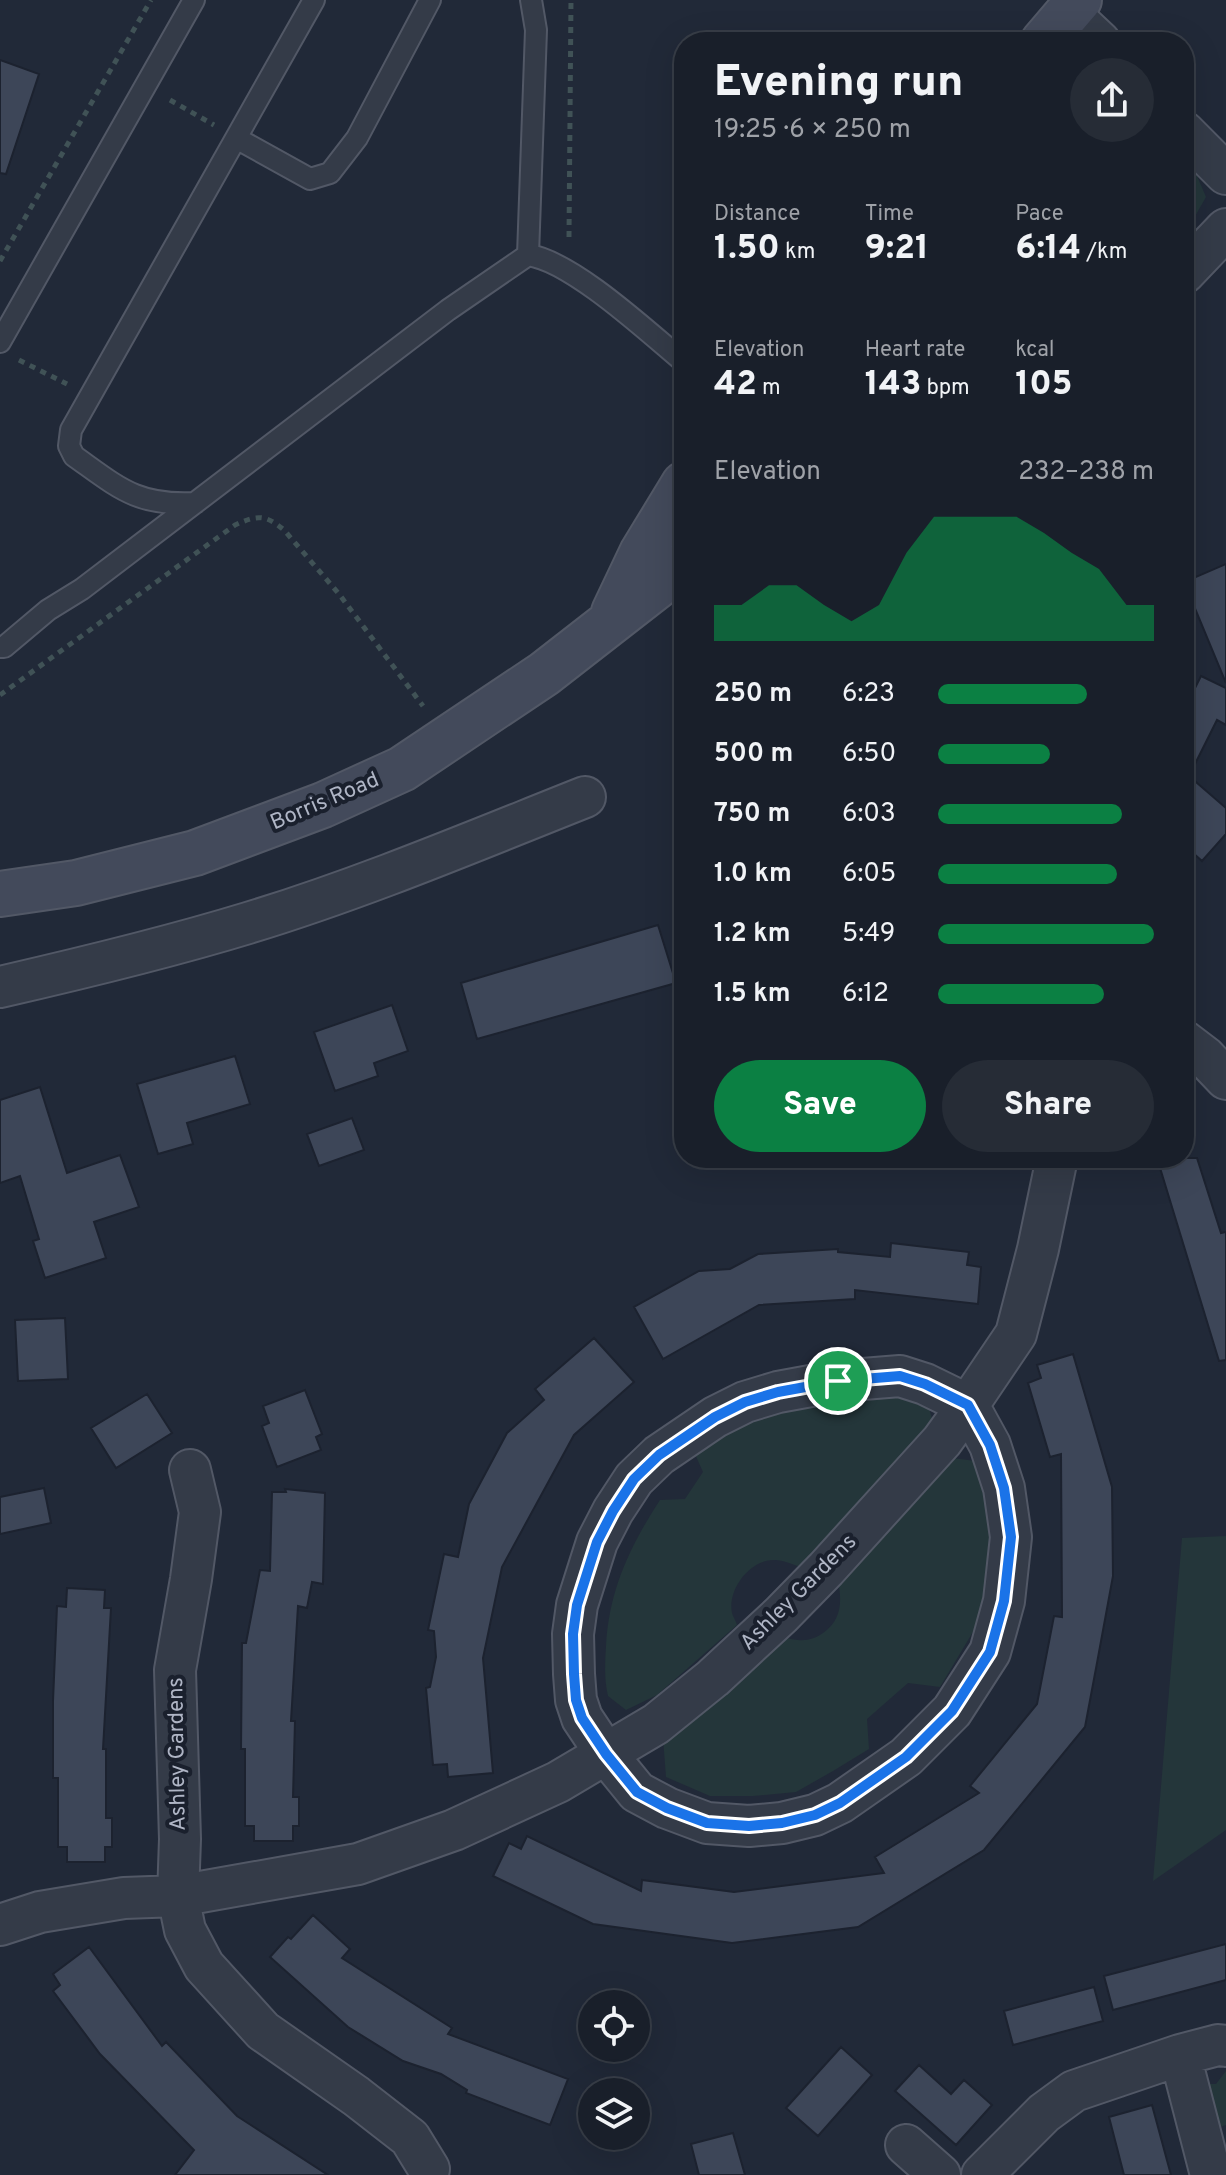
<!DOCTYPE html>
<html lang="en">
<head>
<meta charset="utf-8">
<style>
  body { margin:0; font-family:Overpass,sans-serif; background:#262c36; color:#f1f3f6; height:100vh; display:flex; flex-direction:column; font-size:30px; white-space:nowrap }
  * { box-sizing:border-box; margin:0 }
  p { font-size:26px; color:#9fa2a8 }
  .icon { flex:none; width:44px; height:44px; fill:none; stroke:currentColor; stroke-width:2; stroke-linecap:round; stroke-linejoin:round }
  .map { position:relative; flex:1; overflow:hidden }
  .details { position:absolute; left:674px; top:32px; width:520px; height:1136px; display:flex; flex-direction:column; background:#191f2a; border-radius:32px; box-shadow:0 8px 32px #0002,0 0 0 2px #373d47 }
  .details>* { flex:none }
  .fabs { position:absolute; left:578px; top:1990px; display:grid; gap:16px }
  .fabs a { display:grid; place-items:center; width:72px; height:72px; border-radius:50%; background:#191f2a; box-shadow:0 8px 32px #0002,0 0 0 2px #373d47; font-size:40px }
  .pin { position:absolute; display:grid; place-items:center; width:68px; height:68px; color:#fff; margin:-34px; border:4px solid #fff; border-radius:50%; box-shadow:0 2px 8px #0007 }
  .round { display:grid; place-items:center; flex:none; width:84px; height:84px; border-radius:42px; background:#262c36 }
  .overview { display:flex; align-items:center; justify-content:space-between; height:136px; padding:0 40px }
  h1 { font-size:44px; font-weight:800; line-height:60px }
  .metrics { display:grid; grid-template-columns:repeat(3,1fr); gap:12px; height:136px; padding:8px 40px }
  .metrics div { display:grid; align-content:center }
  .metrics b { font-size:34px; font-weight:800 }
  .metrics small { font-size:22px; font-weight:400 }
  .metrics p { font-size:22px }
  .chart { height:224px; padding:16px 40px }
  .chart p { display:flex; justify-content:space-between }
  .chart svg { width:100%; height:144px; margin-top:8px; fill:#0b8043; opacity:.7 }
  .cta { display:flex; gap:16px; margin-top:auto; padding:16px 40px }
  .cta a { flex:1; height:92px; border-radius:48px; background:#0b8043; color:#fff; font-size:32px; font-weight:800; line-height:92px; text-align:center }
  .cta a+a { background:#262c36; color:#f1f3f6 }
  ul { padding:0 40px; list-style:none; font-size:26px }
  li { display:grid; grid-template-columns:128px 96px 1fr; align-items:center; height:60px }
  li i { height:20px; border-radius:10px; background:#0b8043 }
  .map>svg:first-child { display:block }
  .green { fill:#24363a }
  .building { fill:#3d4658; stroke:#1c222f; stroke-width:2 }
  .lines { fill:none; stroke-linecap:round; stroke-linejoin:round }
  .lane-casing { stroke:#525866; stroke-width:24 }
  .street-casing { stroke:#525866; stroke-width:44 }
  .secondary-casing { stroke:#525866; stroke-width:48 }
  .path { stroke:#405256; stroke-width:5; stroke-dasharray:6 6; stroke-linecap:butt }
  .lane { stroke:#343b48; stroke-width:20 }
  .street { stroke:#343b48; stroke-width:40 }
  .secondary { stroke:#434a5b; stroke-width:44 }
  .route-casing { stroke:#fff; stroke-width:16 }
  .route { stroke:#1a73e8; stroke-width:10 }
  .labels { text-anchor:middle; dominant-baseline:central; stroke-width:8; stroke-linejoin:round; paint-order:stroke }
  .street-label { font-size:22px; fill:#afb5c5; stroke:#1a202d }
</style>
</head>
<body>
<div class="map">
<svg width="1226" height="2175" viewBox="0 0 1226 2175">
  <rect width="100%" height="100%" fill="#212938"/>
  <path class="green" d="M1184 159 1194 169 1206 197 1194 218 1184 228Z
    M912 1388 929 1408 933 1422 800 1567C792 1564 783 1560 775 1560 751 1559 727 1589 732 1613 733 1617 736 1621 737 1625L657 1695 626 1710 608 1696C604 1679 605 1663 606 1646 609 1590 630 1546 660 1500L685 1499 703 1472 695 1454 729 1429 785 1408Z
    M952 1458 976 1461 1000 1509 989 1605 940 1687 908 1683 867 1719 869 1749 833 1771 796 1792 753 1796H710L666 1777 663 1738 779 1635C785 1637 792 1640 798 1640 808 1641 816 1638 823 1633 842 1620 842 1601 838 1580Z
    M1226 1536V1830L1153 1881 1182 1538Z
    M1226 2071V2125L1217 2128 1209 2084H1216Z"/>
  <path class="building" d="M0 60 39 74 6 174 0 173Z
    M1226 564V683L1184 582Z
    M1201 676 1226 688V725L1217 720 1189 776 1226 808V834L1202 861 1184 845V710Z
    M658 925 676 983 477 1039 461 983Z
    M392 1005 408 1051 374 1063 378 1076 335 1091 314 1032Z
    M235 1056 250 1104 187 1123 193 1144 158 1154 137 1084Z
    M40 1087 67 1173 120 1155 139 1207 94 1222 106 1258 45 1278 33 1241 39 1239 20 1176 0 1183V1100Z
    M352 1118 364 1150 319 1166 307 1134Z
    M1157 1158H1197L1221 1233 1226 1232V1360L1219 1361Z
    M891 1243 969 1252 967 1265 981 1267 978 1304 855 1290V1299L759 1305 663 1359 634 1307 699 1271 730 1269 758 1254 838 1249V1252L890 1257Z
    M65 1318 68 1379 18 1381 15 1320Z
    M594 1338 634 1382 574 1435 502 1567 483 1658 493 1773 448 1777 447 1764 433 1765 426 1688 430 1687 436 1657 434 1631 428 1630 444 1554 458 1557 469 1504 507 1433 544 1400 535 1389Z
    M1073 1354 1112 1487 1113 1576 1097 1663 1085 1727 984 1850 858 1927 732 1943 593 1924 493 1876 509 1843 521 1849 527 1836 641 1891 642 1880 734 1892 884 1873 875 1857 979 1793 970 1786 1037 1704 1054 1616 1062 1617 1061 1454 1050 1457 1028 1383 1041 1378 1037 1365Z
    M305 1390 322 1434 316 1437 321 1450 277 1467 262 1426 269 1423 263 1406Z
    M147 1394 172 1433 116 1468 91 1428Z
    M44 1488 51 1523 0 1534V1497Z
    M285 1489 325 1493 323 1584 312 1582 307 1608 298 1606 291 1721H295L293 1797H299V1826H293V1841H254V1826H245V1749H241L242 1643H246L260 1570 270 1571 272 1492H286Z
    M67 1588 105 1590 104 1608H111L103 1749H106V1818H112V1847H105V1862H67V1847H58V1778H53V1701L57 1606 66 1607Z
    M313 1915 350 1949 342 1958 452 2028 448 2034 568 2079 550 2125 466 2093 467 2090 441 2074 403 2061 348 2027 270 1957 288 1937 291 1939Z
    M1226 1944V1980L1113 2010 1104 1976Z
    M89 1947 162 2046 166 2042 237 2116 328 2175H175L194 2150 100 2054 53 1991 60 1985 53 1974Z
    M1094 1987 1103 2021 1013 2045 1004 2011Z
    M841 2047 872 2075 818 2136 786 2108Z
    M919 2065 951 2094 964 2080 992 2105 956 2145 895 2091Z
    M1152 2105 1171 2175H1124L1109 2117Z
    M733 2133 745 2175H699L691 2144Z"/>
  <g class="lines">
    <defs>
      <path id="lane" d="M236 138 310 179 330 173 357 138 430 0
        M528 255 536 30 531 0
        M0 342 194 0
        M195 503C137 506 119 488 74 456L69 446 71 430 314 0
        M0 647H4L48 610 82 589 448 310 528 255C572 261 648 332 684 362"/>
      <path id="street" d="M1068 12 1100 42
        M1184 132 1226 174
        M1184 273 1226 229
        M0 987C83 968 166 948 248 923 363 888 474 841 585 797
        M1184 1041 1205 1057 1226 1079
        M900 1376 925 1384 968 1405 990 1445 1004 1488 1011 1537 1004 1601 990 1652 952 1711 906 1757 840 1803 815 1815 782 1823 749 1826 707 1823 667 1808 637 1792 606 1754 582 1718 576 1700 574 1674 573 1634 577 1605 597 1542 613 1511 634 1479 659 1455 715 1417 745 1402 778 1392 838 1381Z
        M190 1470 200 1512 191 1579 175 1670 180 1839 178 1896 185 1930 204 1966 263 2031 356 2096 410 2138 429 2169
        M0 1925 40 1912 124 1898 178 1896 358 1864 454 1830 558 1782 656 1724 713 1678 781 1615 826 1569 942 1441 968 1405 1016 1334 1038 1249 1057 1158
        M1180 2055 1211 2175
        M906 2145 940 2175
        M982 2175 1044 2113 1074 2091 1180 2055 1218 2045 1226 2046"/>
      <path id="secondary" d="M1043 42 1079 0
        M614 612 642 553 684 484
        M0 894 76 883 195 853 323 805 402 769 544 674 684 565"/>
    </defs>
    <use href="#lane" class="lane-casing"/>
    <use href="#street" class="street-casing"/>
    <use href="#secondary" class="secondary-casing"/>
    <path class="path" d="M170 100 214 125
      M569 237 571 0
      M0 261 151 0
      M19 360 67 384
      M0 695 235 525C257 515 265 514 284 530L339 594 423 706"/>
    <use href="#lane" class="lane"/>
    <use href="#street" class="street"/>
    <use href="#secondary" class="secondary"/>
  </g>
  <g class="lines">
    <defs>
      <path id="route" d="M900 1376 925 1384 968 1405 990 1445 1004 1488 1011 1537 1004 1601 990 1652 952 1711 906 1757 840 1803 815 1815 782 1823 749 1826 707 1823 667 1808 637 1792 606 1754 582 1718 576 1700 574 1674 573 1634 577 1605 597 1542 613 1511 634 1479 659 1455 715 1417 745 1402 778 1392 838 1381Z"/>
    </defs>
    <use href="#route" class="route-casing"/>
    <use href="#route" class="route"/>
  </g>
  <g class="labels">
    <g class="street-label">
      <text transform="translate(325 802) rotate(-23)">Borris Road</text>
      <text transform="translate(799 1593) rotate(-45)">Ashley Gardens</text>
      <text transform="translate(178 1754) rotate(-91)">Ashley Gardens</text>
    </g>
  </g>
</svg>
<div class="fabs">
<a><svg class="icon" aria-label="locate" viewBox="0 0 24 24"><circle cx="12" cy="12" r="6"/><path d="M12 2v4M12 18v4M2 12h4M18 12h4"/></svg></a>
<a><svg class="icon" aria-label="layers" viewBox="0 0 24 24"><path d="M12 4l9 5-9 5-9-5zM3 14l9 5 9-5"/></svg></a>
</div>
<div class="pin" style="left:838px;top:1381px;background:#1e9e55"><svg class="icon" aria-label="arrive" viewBox="0 0 24 24"><path d="M6 21V4h12l-3 4 3 4H6"/></svg></div>
<section class="details">
<div class="overview"><div><h1>Evening run</h1><p>19:25 · 6 × 250 m</p></div><a class="round"><svg class="icon" aria-label="share" viewBox="0 0 24 24"><path d="M12 15V3M7 8l5-5 5 5M5 13v7h14v-7"/></svg></a></div>
<div class="metrics">
<div><p>Distance</p><b>1.50<small> km</small></b></div>
<div><p>Time</p><b>9:21</b></div>
<div><p>Pace</p><b>6:14<small> /km</small></b></div>
</div>
<div class="metrics">
<div><p>Elevation</p><b>42<small> m</small></b></div>
<div><p>Heart rate</p><b>143<small> bpm</small></b></div>
<div><p>kcal</p><b>105</b></div>
</div>
<div class="chart"><p><span>Elevation</span>232–238 m</p>
<svg viewBox="0 0 160 44" preserveAspectRatio="none"><path d="M0 44V33L10 33L20 27L30 27L40 33L50 38L60 33L70 17L80 6L90 6L100 6L110 6L120 11L130 17L140 22L150 33L160 33V44z"/></svg>
</div>
<ul>
<li><b>250 m</b>6:23<i style="width:69%"></i></li>
<li><b>500 m</b>6:50<i style="width:52%"></i></li>
<li><b>750 m</b>6:03<i style="width:85%"></i></li>
<li><b>1.0 km</b>6:05<i style="width:83%"></i></li>
<li><b>1.2 km</b>5:49<i style="width:100%"></i></li>
<li><b>1.5 km</b>6:12<i style="width:77%"></i></li>
</ul>
<div class="cta"><a>Save</a><a>Share</a></div>
</section>
</div>
</body>
</html>
